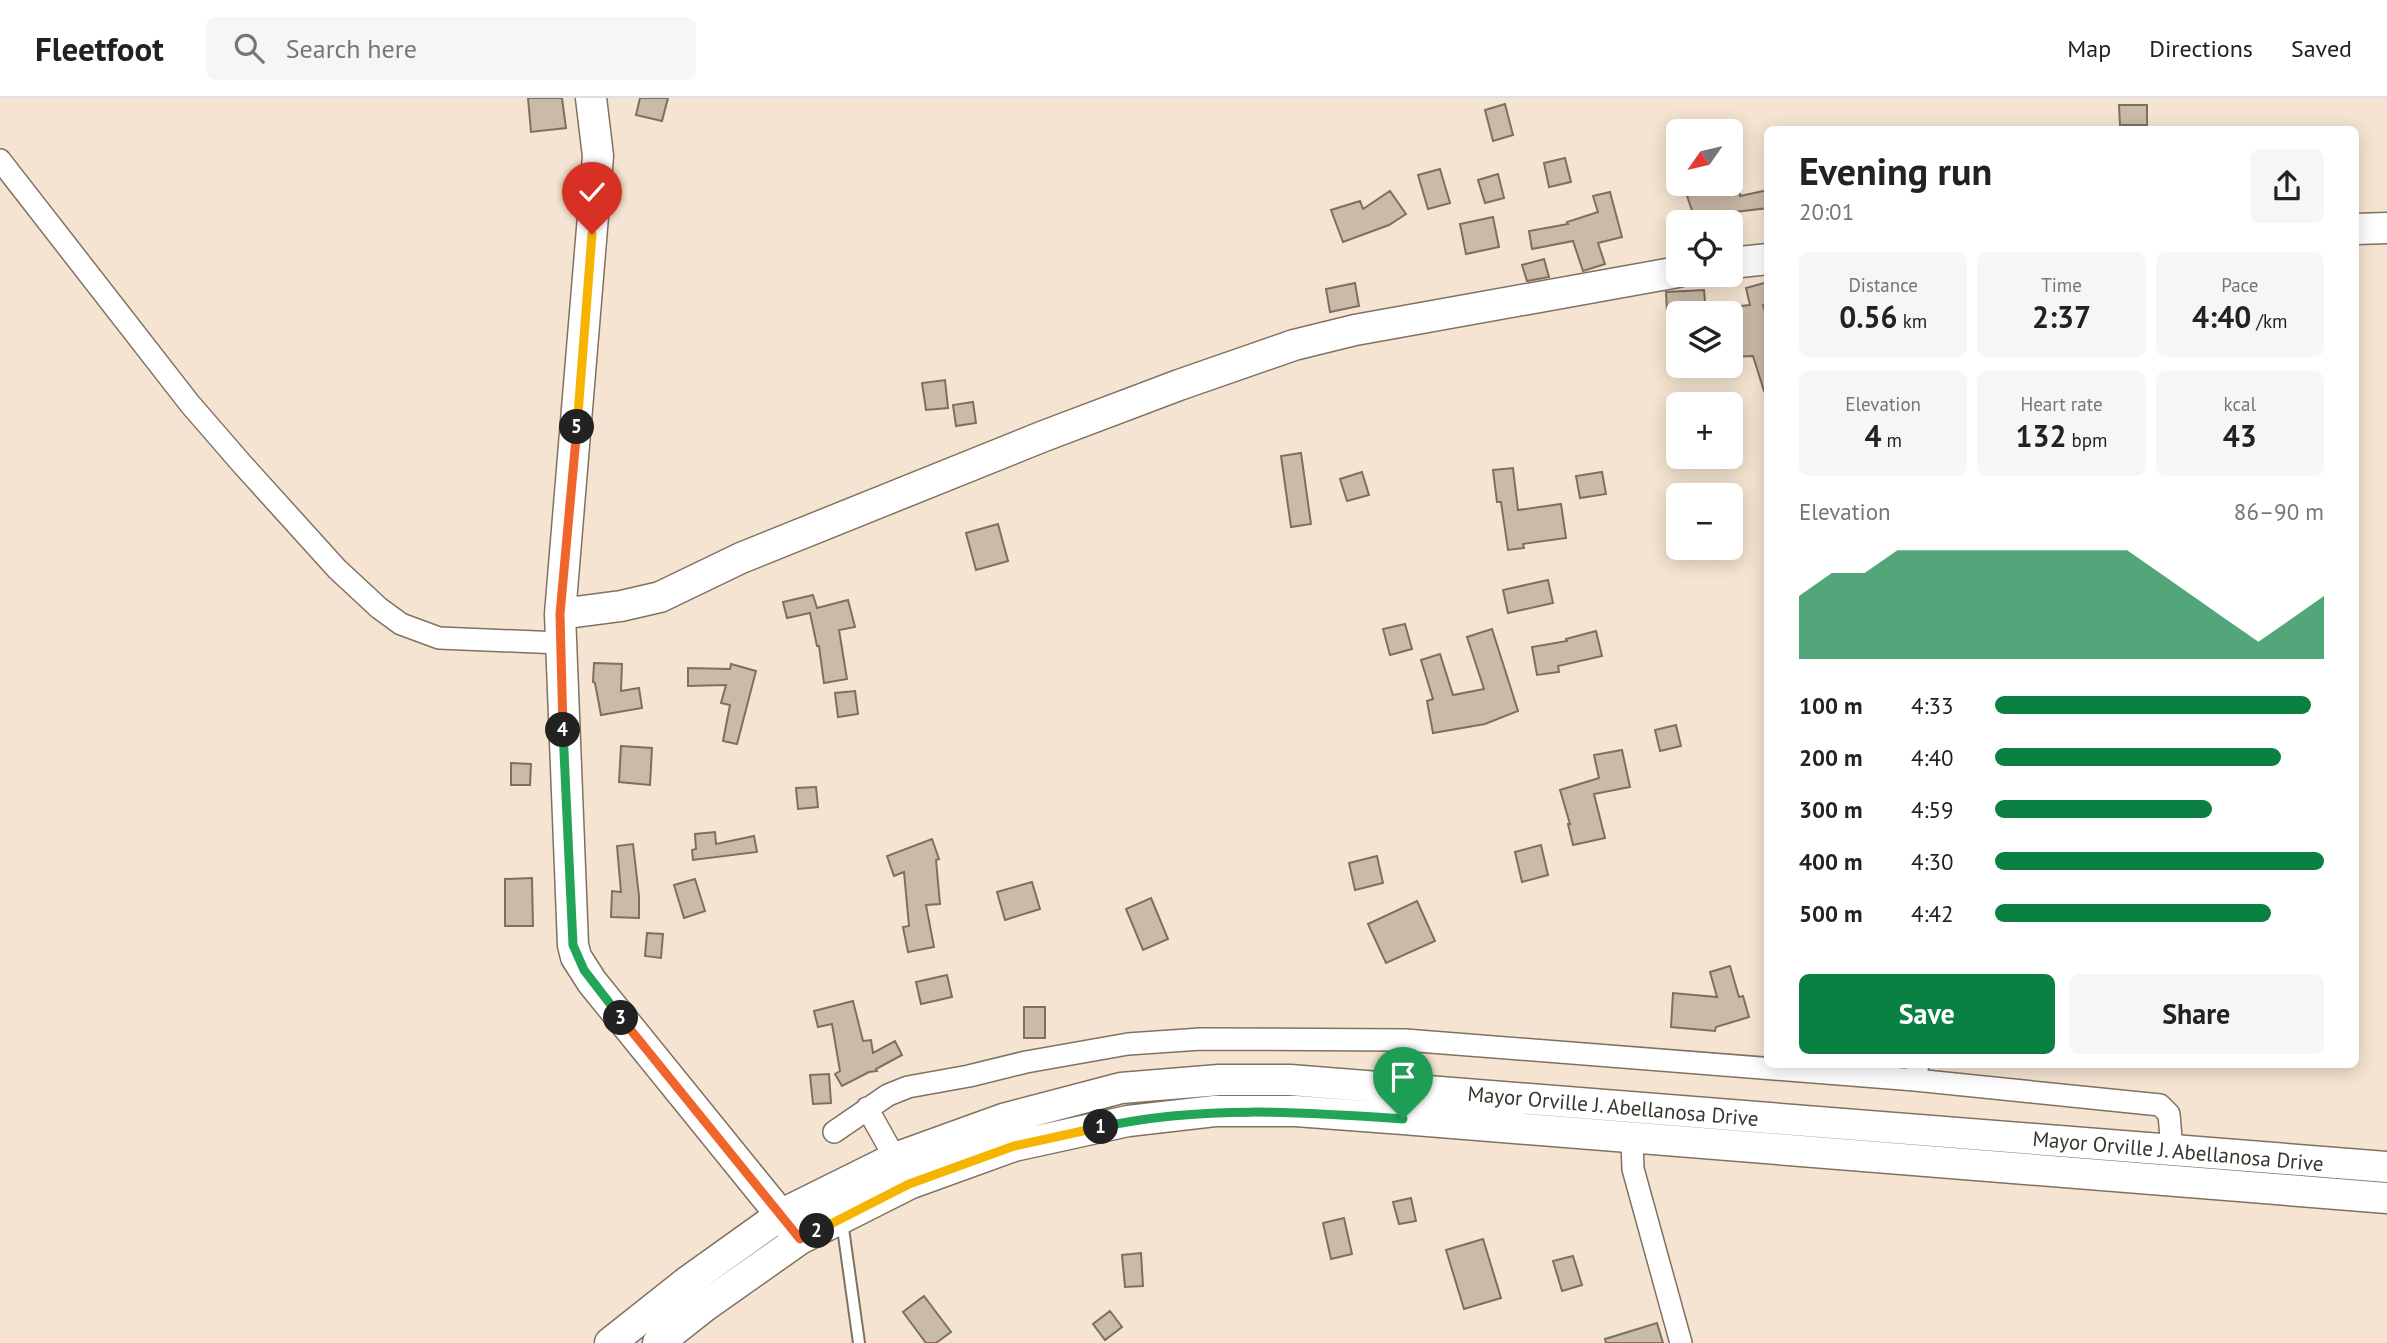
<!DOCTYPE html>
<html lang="en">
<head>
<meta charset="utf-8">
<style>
  body { margin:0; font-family:"PT Sans",sans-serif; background:#f6f6f6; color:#222; height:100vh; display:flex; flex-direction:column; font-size:26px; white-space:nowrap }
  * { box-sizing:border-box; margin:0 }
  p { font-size:23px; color:#767676 }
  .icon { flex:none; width:38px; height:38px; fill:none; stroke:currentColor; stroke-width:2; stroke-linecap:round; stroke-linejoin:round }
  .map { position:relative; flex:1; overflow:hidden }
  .sheet { position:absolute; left:1764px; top:28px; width:595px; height:942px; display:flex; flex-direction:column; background:#fff; border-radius:10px; box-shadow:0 4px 18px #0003 }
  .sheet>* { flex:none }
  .needle { width:46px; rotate:236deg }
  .tools { position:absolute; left:1666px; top:21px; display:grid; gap:14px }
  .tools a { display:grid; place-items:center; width:77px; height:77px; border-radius:10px; background:#fff; box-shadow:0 4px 18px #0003; font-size:35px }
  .pin { position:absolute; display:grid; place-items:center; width:60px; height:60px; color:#fff; margin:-72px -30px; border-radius:50% 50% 50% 0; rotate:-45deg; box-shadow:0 0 7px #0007 }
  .pin .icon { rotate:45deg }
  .km { position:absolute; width:35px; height:35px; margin:-18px; border-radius:50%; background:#222; color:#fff; font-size:19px; line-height:35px; text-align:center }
  .round { display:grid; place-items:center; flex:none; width:74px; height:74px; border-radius:10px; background:#f6f6f6 }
  .headline { display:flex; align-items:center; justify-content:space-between; height:119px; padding:0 35px }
  h1 { font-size:38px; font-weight:600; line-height:52px }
  .metrics { display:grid; grid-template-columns:repeat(3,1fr); gap:10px; height:119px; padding:7px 35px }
  .metrics div { display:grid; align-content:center; border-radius:10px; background:#f6f6f6; text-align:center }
  .metrics b { font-size:30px; font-weight:600 }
  .metrics small { font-size:19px; font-weight:400 }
  .metrics p { font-size:19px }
  .chart { height:196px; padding:14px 35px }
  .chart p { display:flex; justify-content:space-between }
  .chart svg { width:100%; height:126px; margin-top:7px; fill:#0b8043; opacity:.7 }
  .action { display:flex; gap:14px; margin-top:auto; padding:14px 35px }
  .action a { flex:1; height:80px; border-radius:10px; background:#0b8043; color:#fff; font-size:28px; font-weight:600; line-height:80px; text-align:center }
  .action a+a { background:#f6f6f6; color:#222 }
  ul { padding:0 35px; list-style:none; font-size:23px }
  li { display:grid; grid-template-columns:112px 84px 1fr; align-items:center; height:52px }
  li i { height:18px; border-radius:9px; background:#0b8043 }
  header { display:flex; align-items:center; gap:42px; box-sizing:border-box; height:98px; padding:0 35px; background:#fff; border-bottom:2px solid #e0e0e0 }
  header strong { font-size:33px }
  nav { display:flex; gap:38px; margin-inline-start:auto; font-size:24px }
  .search { width:490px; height:63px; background:#f6f6f6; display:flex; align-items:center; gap:18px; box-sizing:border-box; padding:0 24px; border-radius:10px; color:#767676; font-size:26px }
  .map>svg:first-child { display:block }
  .building { fill:#cabaa8; stroke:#7e6f5f; stroke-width:2 }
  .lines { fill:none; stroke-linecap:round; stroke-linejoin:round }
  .lane-casing { stroke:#807161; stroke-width:14 }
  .street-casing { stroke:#807161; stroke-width:24 }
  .secondary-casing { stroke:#807161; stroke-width:33 }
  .lane { stroke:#fff; stroke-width:10 }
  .street { stroke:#fff; stroke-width:21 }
  .secondary { stroke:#fff; stroke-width:30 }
  .split-1-casing { stroke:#fff; stroke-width:14 }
  .split-2-casing { stroke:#fff; stroke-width:14 }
  .split-3-casing { stroke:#fff; stroke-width:14 }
  .split-4-casing { stroke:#fff; stroke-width:14 }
  .split-5-casing { stroke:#fff; stroke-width:14 }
  .split-6-casing { stroke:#fff; stroke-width:14 }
  .split-1 { stroke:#22a559; stroke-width:9 }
  .split-2 { stroke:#f5b400; stroke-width:9 }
  .split-3 { stroke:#f0652b; stroke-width:9 }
  .split-4 { stroke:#22a559; stroke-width:9 }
  .split-5 { stroke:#f0652b; stroke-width:9 }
  .split-6 { stroke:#f5b400; stroke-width:9 }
  .labels { text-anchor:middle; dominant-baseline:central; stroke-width:5; stroke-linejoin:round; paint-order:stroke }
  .street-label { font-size:21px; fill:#3b352d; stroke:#fff }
</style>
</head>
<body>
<header>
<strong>Fleetfoot</strong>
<div class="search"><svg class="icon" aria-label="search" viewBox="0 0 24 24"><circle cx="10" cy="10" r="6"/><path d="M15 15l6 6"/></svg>Search here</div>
<nav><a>Map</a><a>Directions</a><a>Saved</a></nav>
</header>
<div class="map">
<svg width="2387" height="1245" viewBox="0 0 2387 1245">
  <rect width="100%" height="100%" fill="#f5e4d1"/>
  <path class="building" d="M528 0H562L566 30 531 34Z
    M640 0H668L662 23 636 17Z
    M1505 6 1513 37 1493 43 1485 12Z
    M2119 7H2147V27H2120Z
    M1565 60 1571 84 1549 89 1544 65Z
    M1440 71 1450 105 1428 111 1418 77Z
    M1498 76 1504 100 1485 105 1478 82Z
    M1739 85 1740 98 1768 92V110L1718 116 1696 124 1687 98 1720 87Z
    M1390 93 1406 116 1389 127 1343 144 1331 112 1360 103 1363 111Z
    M1610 94 1622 139 1598 145 1605 166 1583 173 1573 143 1532 151 1529 133 1568 126 1567 124 1598 114 1593 98Z
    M1493 119 1499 149 1466 156 1460 126Z
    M1544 161 1549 179 1527 183 1522 167Z
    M1768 184V206L1763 207 1768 223V292L1764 293 1753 258 1731 259V209L1750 207 1746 190Z
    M1355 185 1359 208 1330 214 1326 191Z
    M1704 192 1706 215H1667L1666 194Z
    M945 282 948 310 926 312 922 285Z
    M973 304 976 325 956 328 953 307Z
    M1301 355 1311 426 1291 429 1281 358Z
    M1513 370 1518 412 1561 406 1566 440 1523 446 1524 450 1508 452 1501 404H1497L1493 372Z
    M1362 374 1369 397 1347 403 1340 381Z
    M1602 374 1606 396 1580 400 1576 378Z
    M998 426 1008 463 976 472 966 435Z
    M1548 482 1553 505 1508 515 1503 492Z
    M813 497 817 510 848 502 855 529 839 532 847 581 824 585 819 548H817L810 515 787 520 783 504Z
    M1405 526 1412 551 1390 557 1383 531Z
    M1492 531 1518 613 1485 626 1433 635 1427 603 1433 601 1421 562 1440 556 1453 597 1484 591 1467 539Z
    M1596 533 1602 558 1558 568 1559 574 1537 577 1532 549 1567 543 1566 541Z
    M594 565 622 566 621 593 639 590 642 610 601 617 595 585 593 584Z
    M731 566 756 573 737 646 723 643 730 607 721 605 726 587 688 588V570L730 571Z
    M855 593 858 616 838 619 835 595Z
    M1676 627 1681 648 1660 653 1655 632Z
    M621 648 652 650 650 687 619 684Z
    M1622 652 1630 689 1594 696 1605 740 1573 747 1568 726H1570L1560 692 1599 680 1594 657Z
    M511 665 531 666 530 687H511Z
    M816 689 818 709 798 711 796 690Z
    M715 734 716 746 754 738 757 754 693 762 692 752 696 751 695 736Z
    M932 741 939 761 936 762 940 806 926 807 934 849 908 854 903 829 909 828 904 774 894 778 887 758Z
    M633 746 639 798V820L611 819 612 793 621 794 617 748Z
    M1541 747 1548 777 1522 784 1515 754Z
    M1377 758 1383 785 1355 792 1349 765Z
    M532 780 533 828H505V781Z
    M695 781 705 813 684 820 674 787Z
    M1032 784 1040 811 1005 822 997 794Z
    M1151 800 1168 841 1143 852 1126 811Z
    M1417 803 1435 843 1386 865 1368 826Z
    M647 835 663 836 661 860 645 858Z
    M1730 868 1739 899 1743 898 1749 919 1716 929 1715 933 1671 929 1673 895 1717 899 1710 874Z
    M947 877 952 899 921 906 916 884Z
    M853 903 863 943 871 942 873 955 895 943 902 957 876 971 877 973 869 974 842 988 835 976 840 973 832 926 818 929 814 913Z
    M1024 909H1045V940H1024Z
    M829 976 831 1005 813 1006 810 977Z
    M1411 1100 1416 1123 1399 1126 1393 1104Z
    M1344 1120 1352 1156 1331 1161 1323 1125Z
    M1483 1141 1501 1200 1464 1211 1446 1152Z
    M1141 1155 1143 1188 1125 1189 1122 1157Z
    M1573 1158 1582 1187 1562 1193 1553 1163Z
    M924 1198 951 1234 936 1245H926L903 1214Z
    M1110 1213 1122 1229 1105 1242 1093 1226Z
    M1657 1225 1663 1245H1606L1605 1241Z"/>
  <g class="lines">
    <defs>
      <path id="lane" d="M842 1123 859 1245"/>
      <path id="street" d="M0 62 190 306 242 366 337 471 379 510 401 526 439 540 560 545
        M1915 982 2160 1007 2169 1016 2172 1052
        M1407 991 1405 942 1915 982 1918 966
        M867 1010 895 1060
        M834 1034 888 997 908 989 969 978 1026 964 1128 946 1201 941 1405 942
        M1632 1040 1633 1071 1681 1245"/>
      <path id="secondary" d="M591 0 598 58 560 516 573 847 576 859 592 884 793 1132
        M2356 131 2387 130
        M1731 165 1768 161
        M560 516 621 508 660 499 741 460 1044 338 1179 287 1294 247 1355 232 1678 174
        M610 1245 687 1184 782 1116 895 1060 1003 1021 1121 990 1219 982H1290L2387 1069
        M658 1245 705 1208 800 1141 909 1086 1014 1048 1128 1023 1215 1013H1296L1403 1021 2387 1100"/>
    </defs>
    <use href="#lane" class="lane-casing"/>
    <use href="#street" class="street-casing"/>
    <use href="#secondary" class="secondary-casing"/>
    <use href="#lane" class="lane"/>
    <use href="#street" class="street"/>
    <use href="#secondary" class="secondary"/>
  </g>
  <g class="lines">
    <defs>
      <path id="split-1" d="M1101 1029C1201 1007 1302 1014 1403 1021"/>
      <path id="split-2" d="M817 1133 909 1086 1014 1048 1101 1029"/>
      <path id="split-3" d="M621 920 800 1141 817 1133"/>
      <path id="split-4" d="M563 632 573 847 584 872 621 920"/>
      <path id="split-5" d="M563 632 560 516 577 329"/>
      <path id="split-6" d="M577 329 592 136"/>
    </defs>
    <use href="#split-1" class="split-1-casing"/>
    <use href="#split-2" class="split-2-casing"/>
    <use href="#split-3" class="split-3-casing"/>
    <use href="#split-4" class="split-4-casing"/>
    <use href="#split-5" class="split-5-casing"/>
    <use href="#split-6" class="split-6-casing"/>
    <use href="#split-1" class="split-1"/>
    <use href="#split-2" class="split-2"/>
    <use href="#split-3" class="split-3"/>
    <use href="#split-4" class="split-4"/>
    <use href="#split-5" class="split-5"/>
    <use href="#split-6" class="split-6"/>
  </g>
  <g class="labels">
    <g class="street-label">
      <text transform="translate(1613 1008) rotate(5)">Mayor Orville J. Abellanosa Drive</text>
      <text transform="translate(2178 1053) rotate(5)">Mayor Orville J. Abellanosa Drive</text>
    </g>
  </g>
</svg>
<div class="tools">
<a><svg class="needle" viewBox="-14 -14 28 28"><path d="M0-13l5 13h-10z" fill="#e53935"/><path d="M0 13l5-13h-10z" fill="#767676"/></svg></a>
<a><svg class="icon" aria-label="locate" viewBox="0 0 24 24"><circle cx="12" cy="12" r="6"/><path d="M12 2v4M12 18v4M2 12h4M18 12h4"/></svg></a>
<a><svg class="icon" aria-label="layers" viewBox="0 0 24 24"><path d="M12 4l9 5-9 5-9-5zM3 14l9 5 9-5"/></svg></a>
<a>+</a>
<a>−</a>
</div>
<div class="pin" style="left:1403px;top:1021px;background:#1e9e55"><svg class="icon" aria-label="arrive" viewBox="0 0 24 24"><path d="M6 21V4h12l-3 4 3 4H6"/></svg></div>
<div class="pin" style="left:592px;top:136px;background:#d93025"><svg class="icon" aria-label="check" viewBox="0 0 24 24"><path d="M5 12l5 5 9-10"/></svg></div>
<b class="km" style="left:1101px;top:1029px">1</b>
<b class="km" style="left:817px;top:1133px">2</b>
<b class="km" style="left:621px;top:920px">3</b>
<b class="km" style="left:563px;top:632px">4</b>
<b class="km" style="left:577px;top:329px">5</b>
<section class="sheet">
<div class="headline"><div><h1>Evening run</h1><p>20:01</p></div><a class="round"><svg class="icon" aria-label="share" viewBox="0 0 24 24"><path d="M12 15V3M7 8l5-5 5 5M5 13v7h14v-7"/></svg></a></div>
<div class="metrics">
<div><p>Distance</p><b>0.56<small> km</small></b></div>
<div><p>Time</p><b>2:37</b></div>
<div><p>Pace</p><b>4:40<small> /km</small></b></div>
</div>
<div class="metrics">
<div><p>Elevation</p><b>4<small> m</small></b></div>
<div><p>Heart rate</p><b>132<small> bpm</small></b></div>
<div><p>kcal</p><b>43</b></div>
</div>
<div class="chart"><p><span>Elevation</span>86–90 m</p>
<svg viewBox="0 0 160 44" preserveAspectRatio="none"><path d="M0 44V22L10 14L20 14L30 6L40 6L50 6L60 6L70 6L80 6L90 6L100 6L110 14L120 22L130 30L140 38L150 30L160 22V44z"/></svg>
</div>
<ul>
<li><b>100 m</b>4:33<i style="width:96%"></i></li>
<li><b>200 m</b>4:40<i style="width:87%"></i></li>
<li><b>300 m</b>4:59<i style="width:66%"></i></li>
<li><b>400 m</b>4:30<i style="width:100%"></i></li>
<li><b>500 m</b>4:42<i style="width:84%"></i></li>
</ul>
<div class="action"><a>Save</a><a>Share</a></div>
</section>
</div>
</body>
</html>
